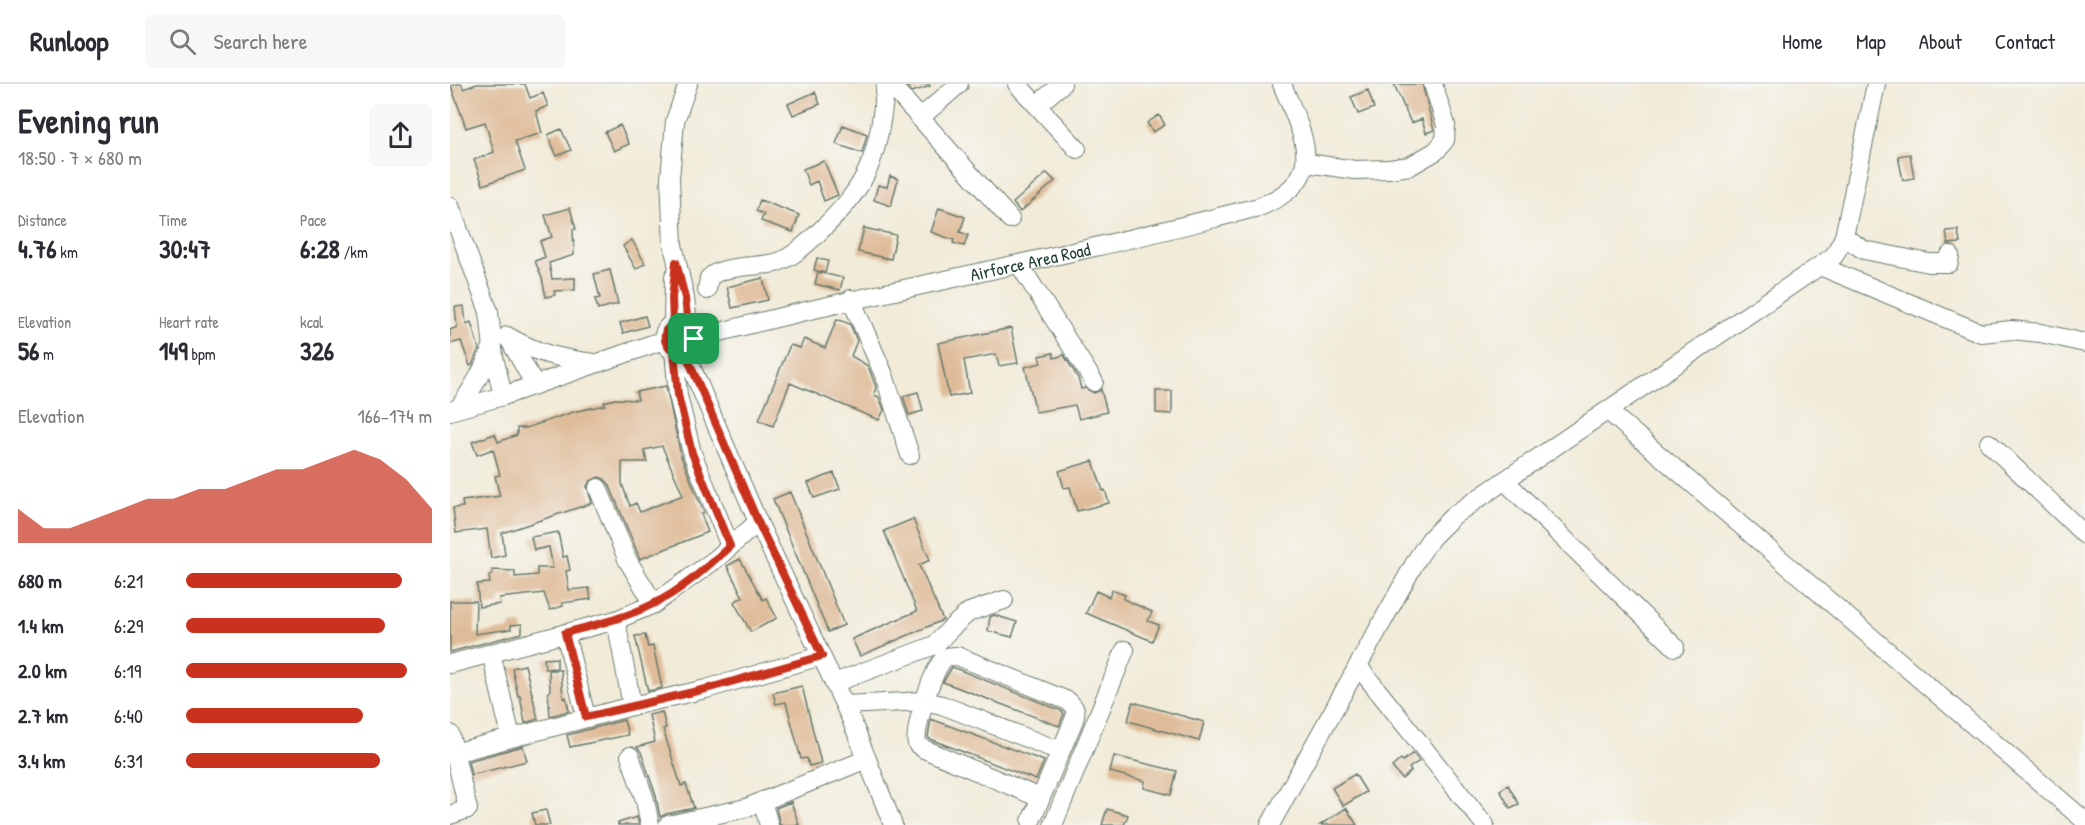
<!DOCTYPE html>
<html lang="en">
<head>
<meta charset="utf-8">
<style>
  body { margin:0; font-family:"Patrick Hand",sans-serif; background:#f7f7f7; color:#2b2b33; height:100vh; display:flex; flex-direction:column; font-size:22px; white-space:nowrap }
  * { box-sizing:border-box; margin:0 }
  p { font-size:20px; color:#7c7c81 }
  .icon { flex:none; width:33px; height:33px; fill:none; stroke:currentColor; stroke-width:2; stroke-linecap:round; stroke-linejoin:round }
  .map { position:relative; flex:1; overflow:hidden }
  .drawer { display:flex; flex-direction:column; background:#fff; width:450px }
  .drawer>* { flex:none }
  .pin { position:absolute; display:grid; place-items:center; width:51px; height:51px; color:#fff; margin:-26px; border-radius:12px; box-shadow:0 3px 9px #0006 }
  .round { display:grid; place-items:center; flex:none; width:63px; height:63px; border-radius:9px; background:#f7f7f7 }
  .head { display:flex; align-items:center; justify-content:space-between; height:102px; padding:0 18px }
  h1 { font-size:33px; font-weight:700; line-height:45px }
  .metrics { display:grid; grid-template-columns:repeat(3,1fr); gap:9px; height:102px; padding:6px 18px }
  .metrics div { display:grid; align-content:center }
  .metrics b { font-size:26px; font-weight:700 }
  .metrics small { font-size:16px; font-weight:400 }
  .metrics p { font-size:16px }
  .chart { height:168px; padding:12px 18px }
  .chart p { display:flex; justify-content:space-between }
  .chart svg { width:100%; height:108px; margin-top:6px; fill:#c8321e; opacity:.7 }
  ul { padding:0 18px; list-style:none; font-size:20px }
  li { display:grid; grid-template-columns:96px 72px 1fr; align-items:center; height:45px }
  li i { height:15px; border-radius:8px; background:#c8321e }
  header { display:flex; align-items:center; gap:36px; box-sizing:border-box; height:84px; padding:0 30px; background:#fff; border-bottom:2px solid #e1e1e2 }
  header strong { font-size:28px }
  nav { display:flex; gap:33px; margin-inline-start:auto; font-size:21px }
  .search { width:420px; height:54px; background:#f7f7f7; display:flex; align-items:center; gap:15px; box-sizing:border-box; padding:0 21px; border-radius:9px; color:#7c7c81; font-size:22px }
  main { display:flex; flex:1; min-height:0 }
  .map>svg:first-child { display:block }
  .building { fill:#dfbc99; fill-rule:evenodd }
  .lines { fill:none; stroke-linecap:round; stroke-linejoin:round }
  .minor-casing { stroke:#687a6d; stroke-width:20 }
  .minor { stroke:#fff; stroke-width:18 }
  .route-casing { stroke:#fff; stroke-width:12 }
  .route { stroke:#c8321e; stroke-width:8 }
  .labels { text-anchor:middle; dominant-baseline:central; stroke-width:4.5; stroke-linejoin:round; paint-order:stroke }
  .street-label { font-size:18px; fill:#1f3d34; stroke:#f6f6f2 }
</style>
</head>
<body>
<header>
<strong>Runloop</strong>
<div class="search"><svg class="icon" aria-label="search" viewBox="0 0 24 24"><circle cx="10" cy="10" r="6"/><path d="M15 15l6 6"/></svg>Search here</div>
<nav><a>Home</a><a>Map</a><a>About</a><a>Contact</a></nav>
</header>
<main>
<section class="drawer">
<div class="head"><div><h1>Evening run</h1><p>18:50 · 7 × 680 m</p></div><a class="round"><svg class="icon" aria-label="share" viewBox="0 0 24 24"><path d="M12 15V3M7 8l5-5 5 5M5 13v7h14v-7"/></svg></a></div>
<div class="metrics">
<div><p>Distance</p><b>4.76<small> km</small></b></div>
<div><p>Time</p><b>30:47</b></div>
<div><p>Pace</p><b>6:28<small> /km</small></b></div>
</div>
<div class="metrics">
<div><p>Elevation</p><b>56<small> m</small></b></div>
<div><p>Heart rate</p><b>149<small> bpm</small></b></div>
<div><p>kcal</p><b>326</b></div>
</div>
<div class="chart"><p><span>Elevation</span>166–174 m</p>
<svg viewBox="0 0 160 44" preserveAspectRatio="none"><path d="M0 44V30L10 38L20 38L30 34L40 30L50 26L60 26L70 22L80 22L90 18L100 14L110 14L120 10L130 6L140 10L150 18L160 30V44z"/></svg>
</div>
<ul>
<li><b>680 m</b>6:21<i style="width:88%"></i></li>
<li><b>1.4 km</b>6:29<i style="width:81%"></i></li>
<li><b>2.0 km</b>6:19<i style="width:90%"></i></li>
<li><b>2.7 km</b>6:40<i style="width:72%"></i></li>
<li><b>3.4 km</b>6:31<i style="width:79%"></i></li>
</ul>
</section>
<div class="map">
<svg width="1635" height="741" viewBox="0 0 1635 741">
  <rect width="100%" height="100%" fill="#f6f6f2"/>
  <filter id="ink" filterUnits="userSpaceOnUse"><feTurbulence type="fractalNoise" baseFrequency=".0167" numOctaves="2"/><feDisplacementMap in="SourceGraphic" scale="12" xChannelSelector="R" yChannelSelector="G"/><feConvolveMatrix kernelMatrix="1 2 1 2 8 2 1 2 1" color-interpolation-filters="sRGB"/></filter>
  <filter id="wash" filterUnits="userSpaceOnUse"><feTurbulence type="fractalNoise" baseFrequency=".008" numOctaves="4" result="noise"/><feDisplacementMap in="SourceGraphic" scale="24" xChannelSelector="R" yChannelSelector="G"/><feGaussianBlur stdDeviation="1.35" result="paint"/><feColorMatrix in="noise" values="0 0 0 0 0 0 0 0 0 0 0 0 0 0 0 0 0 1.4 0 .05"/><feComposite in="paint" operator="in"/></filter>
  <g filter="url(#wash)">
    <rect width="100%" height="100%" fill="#f1ebd8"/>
    <g id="blocks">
      <path class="building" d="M7 0H12L13 5 27 0H75L80 14 93 9 98 22 86 27 92 49 65 57 75 86 33 101 24 76 44 68 35 38 16 44 1 2Z
        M455 0H479L480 2 462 8Z
        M944 0H972L984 46 976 49 972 35 961 39Z
        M918 6 924 24 908 30 901 13Z
        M365 8 370 20 343 31 338 20Z
        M709 31 715 41 703 48 697 39Z
        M170 41 179 60 164 67 155 48Z
        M393 41 417 50 412 69 386 60Z
        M111 45 121 66 107 72 98 51Z
        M1460 70 1464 94 1453 96 1448 72Z
        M374 77 388 111 374 117 367 97 359 101 353 85Z
        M597 89 605 97 570 128 563 119Z
        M440 92 448 95 441 122 424 116 428 101 437 103Z
        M310 116 349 131 343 148 311 137 314 130 306 127Z
        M120 124 126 145H123L124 171 99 179 102 195 125 194V206L104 207 105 211 96 213 92 194 85 177 95 173 90 157 102 153 95 131Z
        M489 124 515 133 510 148 518 151 514 162 503 159 504 156 481 148Z
        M414 144 446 151 441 175 408 168Z
        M1508 146 1510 159 1498 160 1496 147Z
        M182 156 195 179 186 185 173 162Z
        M367 174 378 177 375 189 364 186Z
        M160 186 168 220 148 225 145 215 150 214 144 190Z
        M368 188 393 194 390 206 365 200Z
        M313 194 318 216 282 224 277 203Z
        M14 222 16 240 21 238 29 265 22 281 20 282 11 257 0 260V246L7 243 5 223Z
        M195 232 198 242 173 249 170 239Z
        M387 235 400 240 407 257 401 272 418 282 423 295 426 303 424 311 429 313 434 326 429 336 340 299 323 342 309 336 340 261 350 264 354 255 375 264Z
        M561 244 568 279 549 282 546 270 514 276 520 309 499 313 488 259Z
        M603 269 604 274 614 271 628 294 631 305 635 304 644 309 651 306 657 328 629 335 625 321 586 328 575 283 591 279 589 272Z
        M216 302 231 372 254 429 251 430 258 448 190 475 159 400 154 395 149 393 140 397 137 402 142 419 52 449 55 471 41 474 37 445 6 449 3 424 13 423 12 417 50 412 45 392 50 391 43 365 27 371 22 358 45 350 48 358 67 351V344H76L123 328 155 321 154 318 165 315 188 316 186 308ZM212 362 233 411 190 428 186 419 180 422 172 400V378H197L194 366Z
        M706 307H722V330L706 329Z
        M468 308 473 327 459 331 453 312Z
        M643 377 653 407 655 406 659 419 627 427 620 403 614 404 609 387Z
        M384 389 390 405 364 414 358 399Z
        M340 408 394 541 378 548 323 415Z
        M463 435 480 476 469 481 493 536 410 572 402 555 467 527 434 447Z
        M108 448 113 473 117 472 120 486 116 487 119 506 139 504 141 515 112 519 113 522 100 526 94 509 49 514 50 520 29 523 27 500 40 499 39 491H42V486L65 487V493L87 491V484H103L99 463 84 466 81 453Z
        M290 475 313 516 316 514 327 534 301 548 284 518 293 513 277 482Z
        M662 506 675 511 673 515 702 528 698 537 709 541 702 557 636 529 646 507 659 513Z
        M0 517H26L25 550 61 545V541L72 540V549L0 568Z
        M544 531 567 538 562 553 538 547 540 533Z
        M195 551 198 563 203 562 212 604 198 607 185 552Z
        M107 574V584L95 585 94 575Z
        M75 581 88 635 75 639 70 612H68L62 584Z
        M502 583 612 627 614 630 609 642 493 598Z
        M99 586H111L113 614 116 613 119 627 100 632 98 608 100 607Z
        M352 602 371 679 359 682 357 674 351 675 336 618 326 620 323 609Z
        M683 618 754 638 749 657 678 637Z
        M212 628 216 644 213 645 231 702 236 700 244 724 216 730 210 733 206 712 191 668 187 663 205 658 199 631Z
        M481 635 594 677 586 696 480 655 478 653Z
        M174 636 178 651 120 663 117 651Z
        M73 662 77 677 21 691 18 677Z
        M963 669 969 677 959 684 961 687 952 695 942 683 951 675 953 677Z
        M664 672 727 687 721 711 694 704 695 697 660 688Z
        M905 690 916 708 893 722 882 704Z
        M1058 701 1069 720 1060 724 1050 706Z
        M341 718 349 741H330L326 724Z
        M896 724 907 741H870Z
        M657 725 678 731 674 741H652Z
        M96 726 100 741H85L82 729Z
        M187 733 189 741H168V739Z"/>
    </g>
  </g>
  <g filter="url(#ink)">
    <use href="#blocks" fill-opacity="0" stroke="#687a6d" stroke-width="1.5"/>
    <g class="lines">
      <defs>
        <g id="minor">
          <path d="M238 0 225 37 220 94 223 161 235 214 238 241"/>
          <path d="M440 0 560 135"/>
          <path d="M567 0 627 65"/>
          <path d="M587 21 612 0"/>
          <path d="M470 34 509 0"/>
          <path d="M857 79 905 86 939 85 960 82 986 67 995 56 996 41 983 0"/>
          <path d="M0 122 39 228 44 273 53 312"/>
          <path d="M1394 153 1414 166 1479 179H1499L1500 171"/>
          <path d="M569 180 644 298"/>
          <path d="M1370 182 1531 249 1562 246 1591 249 1635 259"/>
          <path d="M257 206 259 194C271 181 308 183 325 179 342 174 354 162 367 150 422 98 427 74 436 0"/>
          <path d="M401 215 434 291 460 371"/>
          <circle cx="229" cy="253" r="15"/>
          <path d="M223 239 224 192"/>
          <path d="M57 252C88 270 108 274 143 279"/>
          <path d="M58 253 85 301"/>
          <path id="s1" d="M244 255C366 222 490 198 613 170 679 156 744 139 809 123 880 94 854 55 832 0"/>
          <path d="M234 266 308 438 401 635 443 741"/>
          <path d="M224 267 228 311 242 369 280 462"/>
          <path d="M9 324C23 304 34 286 42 263"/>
          <path d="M0 327 53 312 214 256"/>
          <path d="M1158 327 1635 737"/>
          <path d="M1539 359 1635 451"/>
          <path d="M1055 397 1225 563"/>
          <path d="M148 404 178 477 204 520"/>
          <path d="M115 549 136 633"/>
          <path d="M41 569 61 653"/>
          <path d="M0 580 166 536 204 520 266 475 308 438"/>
          <path d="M908 582 1035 741"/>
          <path d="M384 599 485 561 500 545 519 528 554 516"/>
          <path d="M395 621 475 617 492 621 610 667"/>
          <path d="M182 622 256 605 371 572"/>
          <path d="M0 650 18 725 0 731"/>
          <path d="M4 669 182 622 166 536"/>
          <path d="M180 672 195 716 200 741"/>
          <path d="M312 717 319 741"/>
          <path d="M581 737 624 636C627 627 625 623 618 617L507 572C502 572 497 572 494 575 483 584 463 647 467 660L474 665 590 714"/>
          <path d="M218 741 296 724 417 675"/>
          <path d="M603 741 675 566"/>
          <path d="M820 741 967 475 981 454 1004 431 1384 172 1394 153 1426 0"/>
        </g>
      </defs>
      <use href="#minor" class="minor-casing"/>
      <use href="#minor" class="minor"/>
    </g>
  </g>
  <g class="lines" filter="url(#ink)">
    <defs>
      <path id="route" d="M226 178 235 214 238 241 243 250 242 260 234 266 308 438 372 572 256 605 136 633 115 549C145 541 175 534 203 520 231 507 257 483 280 462L242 369 228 311 224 267C215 262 213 255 216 246L223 239 222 214Z"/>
    </defs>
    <use href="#route" class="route-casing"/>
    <use href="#route" class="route"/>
  </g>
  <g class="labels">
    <g class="street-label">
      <text stroke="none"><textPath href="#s1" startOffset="345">Airforce Area Road</textPath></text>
    </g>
  </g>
</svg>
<div class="pin" style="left:244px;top:255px;background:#1e9e55"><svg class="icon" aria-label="arrive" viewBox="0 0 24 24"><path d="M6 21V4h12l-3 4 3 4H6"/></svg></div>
</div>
</main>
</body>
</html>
